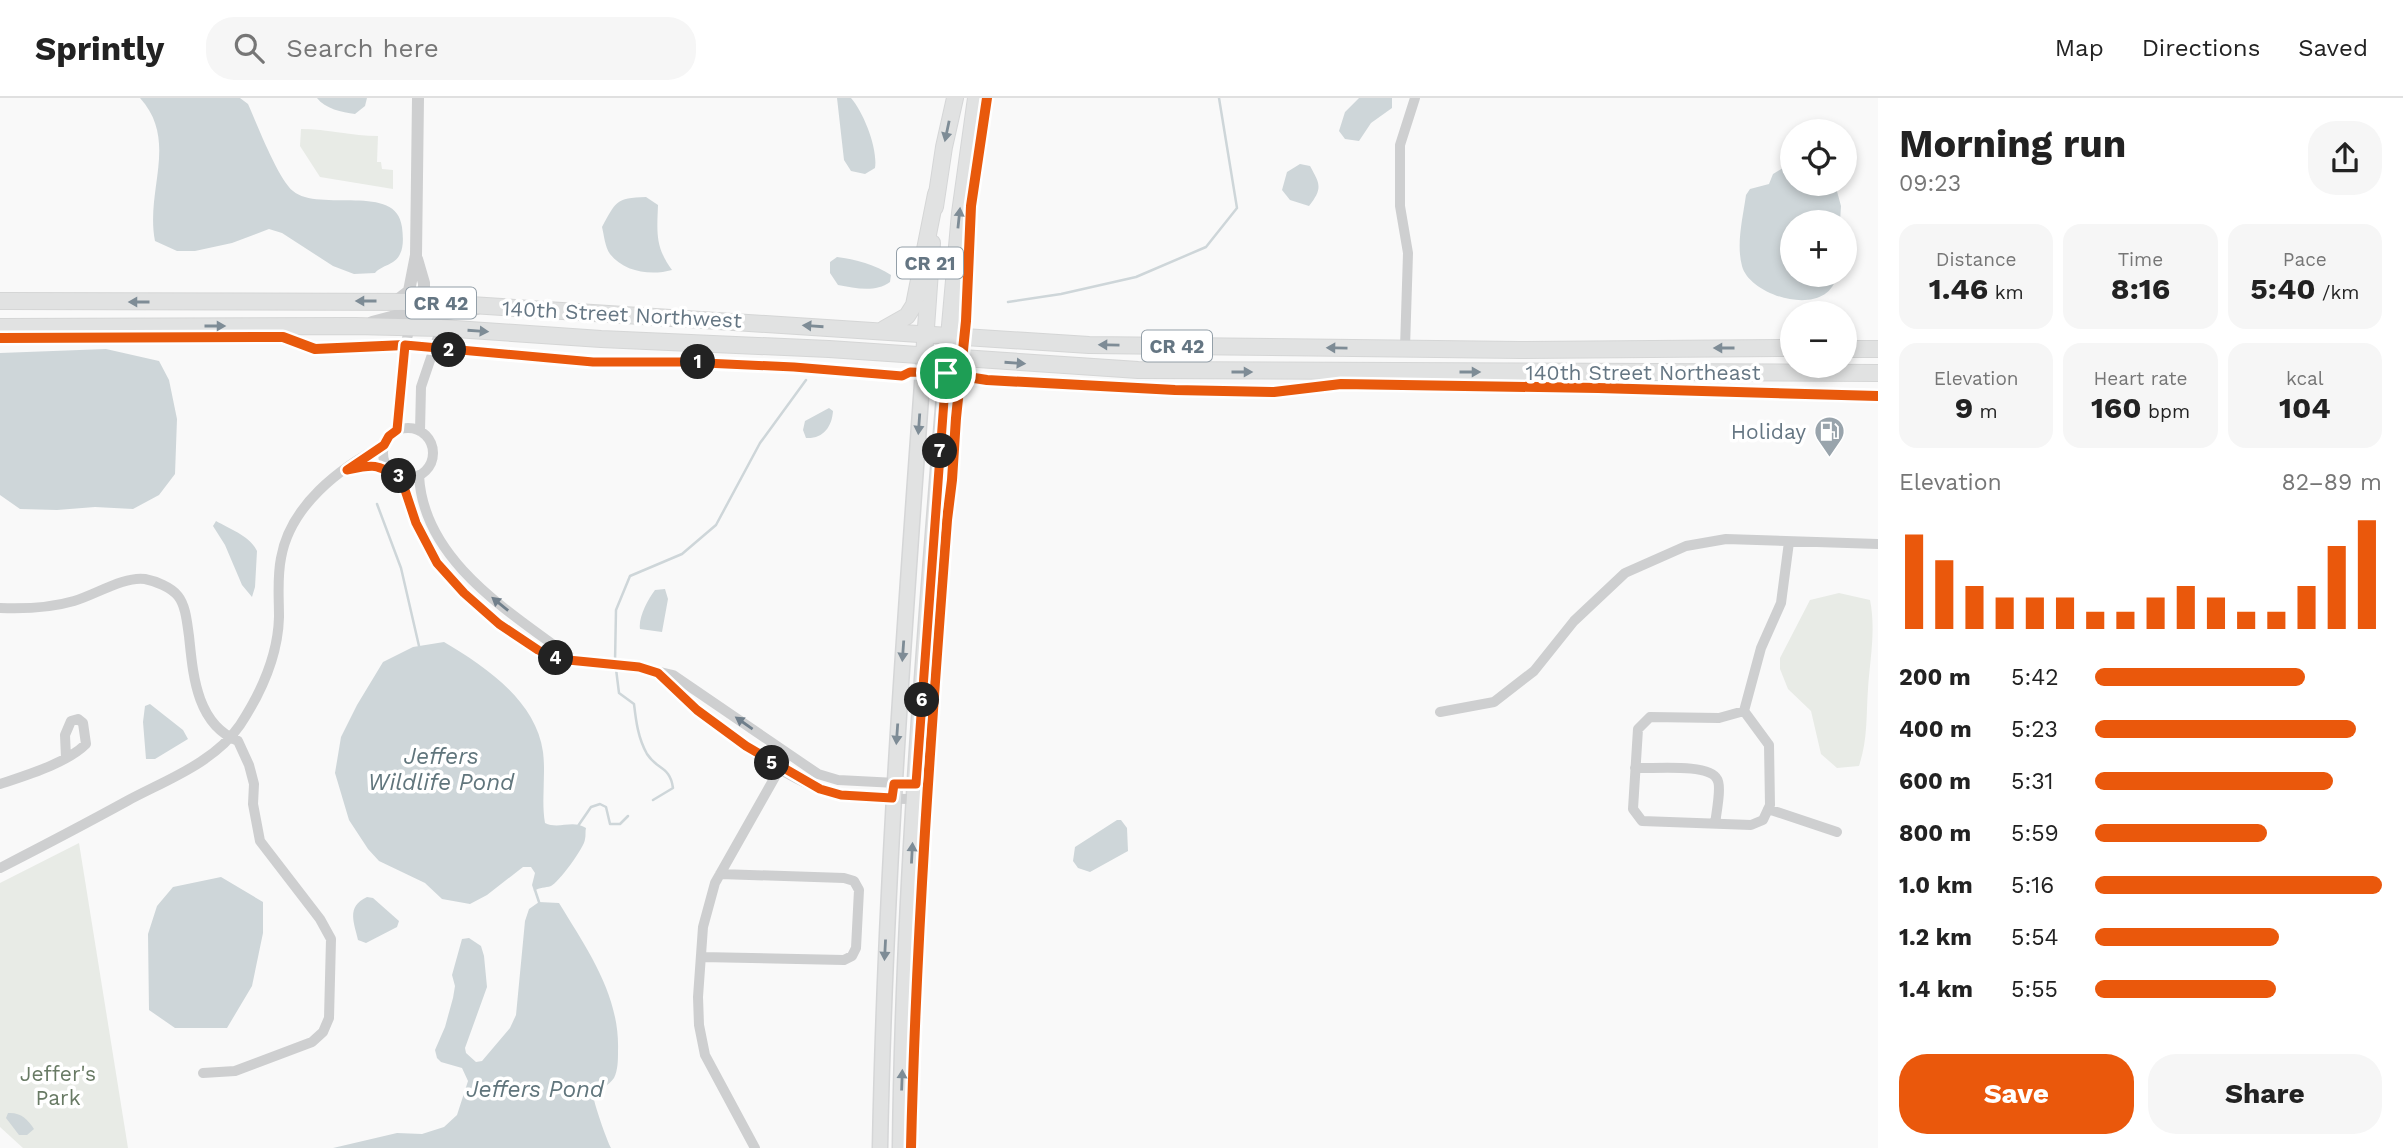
<!DOCTYPE html>
<html lang="en">
<head>
<meta charset="utf-8">
<style>
  body { margin:0; font-family:"Work Sans",sans-serif; background:#f6f6f6; color:#222; height:100vh; display:flex; flex-direction:column; font-size:26px; white-space:nowrap }
  * { box-sizing:border-box; margin:0 }
  p { font-size:23px; color:#767676 }
  .icon { flex:none; width:38px; height:38px; fill:none; stroke:currentColor; stroke-width:2; stroke-linecap:round; stroke-linejoin:round }
  .map { position:relative; flex:1; overflow:hidden }
  .side { display:flex; flex-direction:column; background:#fff; width:525px }
  .side>* { flex:none }
  .fabs { position:absolute; left:1780px; top:21px; display:grid; gap:14px }
  .fabs a { display:grid; place-items:center; width:77px; height:77px; border-radius:50%; background:#fff; box-shadow:0 4px 10px #0003; font-size:35px }
  .pin { position:absolute; display:grid; place-items:center; width:60px; height:60px; color:#fff; margin:-30px; border:4px solid #fff; border-radius:50%; box-shadow:0 2px 7px #0007 }
  .km { position:absolute; width:35px; height:35px; margin:-18px; border-radius:50%; background:#222; color:#fff; font-size:19px; line-height:35px; text-align:center }
  .round { display:grid; place-items:center; flex:none; width:74px; height:74px; border-radius:28px; background:#f6f6f6 }
  .head { display:flex; align-items:center; justify-content:space-between; height:119px; padding:0 21px }
  h1 { font-size:38px; font-weight:700; line-height:52px }
  .metrics { display:grid; grid-template-columns:repeat(3,1fr); gap:10px; height:119px; padding:7px 21px }
  .metrics div { display:grid; align-content:center; border-radius:18px; background:#f6f6f6; text-align:center }
  .metrics b { font-size:30px; font-weight:700 }
  .metrics small { font-size:19px; font-weight:400 }
  .metrics p { font-size:19px }
  .chart { height:196px; padding:14px 21px }
  .chart p { display:flex; justify-content:space-between }
  .chart svg { width:100%; height:126px; margin-top:7px; stroke:#ea580c; stroke-width:6 }
  .button { display:flex; gap:14px; margin-top:auto; padding:14px 21px }
  .button a { flex:1; height:80px; border-radius:28px; background:#ea580c; color:#fff; font-size:28px; font-weight:700; line-height:80px; text-align:center }
  .button a+a { background:#f6f6f6; color:#222 }
  ul { padding:0 21px; list-style:none; font-size:23px }
  li { display:grid; grid-template-columns:112px 84px 1fr; align-items:center; height:52px }
  li i { height:18px; border-radius:9px; background:#ea580c }
  header { display:flex; align-items:center; gap:42px; box-sizing:border-box; height:98px; padding:0 35px; background:#fff; border-bottom:2px solid #e0e0e0 }
  header strong { font-size:33px }
  nav { display:flex; gap:38px; margin-inline-start:auto; font-size:24px }
  .search { width:490px; height:63px; background:#f6f6f6; display:flex; align-items:center; gap:18px; box-sizing:border-box; padding:0 24px; border-radius:28px; color:#767676; font-size:26px }
  main { display:flex; flex:1; min-height:0 }
  .map>svg:first-child { display:block }
  .green { fill:#e8ebe6 }
  .water { fill:#ced6d9 }
  .lines { fill:none; stroke-linecap:round; stroke-linejoin:round }
  .stream { stroke:#ced6d9; stroke-width:2.5 }
  .secondary-casing { stroke:#d5d6d7; stroke-width:17 }
  .primary-casing { stroke:#d5d6d7; stroke-width:18 }
  .trunk-casing { stroke:#d5d6d6; stroke-width:18 }
  .minor { stroke:#cecfd0; stroke-width:10 }
  .tertiary { stroke:#cecfd0; stroke-width:12 }
  .secondary { stroke:#e1e2e2; stroke-width:14 }
  .primary { stroke:#e1e2e2; stroke-width:16 }
  .trunk { stroke:#e1e2e2; stroke-width:16 }
  .cycleway-casing { stroke:#fff; stroke-width:15 }
  .cycleway { stroke:#e8590c; stroke-width:10 }
  .oneway { fill:#7e8c96 }
  .oneway2 { fill:#707f8b }
  .route-casing { stroke:#fff; stroke-width:14 }
  .route { stroke:#ea580c; stroke-width:9 }
  .labels { text-anchor:middle; dominant-baseline:central; stroke-width:7; stroke-linejoin:round; paint-order:stroke }
  .shield { fill:#fff; stroke:#939fa8; stroke-width:2 }
  .shield-label { font-size:19px; font-weight:bold; fill:#657683 }
  .street-label { font-size:21px; fill:#657683; stroke:#fff }
  .poi-label { font-size:21px; fill:#657683; stroke:#fff; text-anchor:end }
  .park-label { font-size:21px; fill:#687a64; stroke:#fff }
  .water-label { font-size:23px; font-style:italic; fill:#60757c; stroke:#fff }
</style>
</head>
<body>
<header>
<strong>Sprintly</strong>
<div class="search"><svg class="icon" aria-label="search" viewBox="0 0 24 24"><circle cx="10" cy="10" r="6"/><path d="M15 15l6 6"/></svg>Search here</div>
<nav><a>Map</a><a>Directions</a><a>Saved</a></nav>
</header>
<main>
<div class="map">
<svg width="1878" height="1050" viewBox="0 0 1878 1050">
  <rect width="100%" height="100%" fill="#f9f9f9"/>
  <path class="green" d="M301 31C327 31 352 38 378 38L377 64H381L382 71 393 72V91L320 79 300 48Z
    M1839 495 1870 502C1876 532 1870 561 1868 591 1866 618 1868 641 1859 668L1837 670 1821 656 1811 613 1788 591 1780 571V560L1810 502Z
    M79 745 128 1050H23L0 1029V785Z"/>
  <path class="water" d="M140 0H240L248 6C257 26 278 81 293 93 319 115 397 84 402 129 403 138 404 148 400 156 395 167 382 167 375 175L354 176 333 168 282 135 269 131 232 145 195 153H177L155 143C145 92 179 43 140 0Z
    M317 0H367L365 8 355 16C342 14 325 11 317 0Z
    M837 0H851C864 15 878 51 875 70L865 76 851 73 844 62Z
    M1359 0H1392V10L1371 25 1359 43 1345 41 1339 33 1345 14Z
    M1791 65 1792 86H1835L1841 108 1840 124H1792V177H1837C1828 222 1750 199 1742 168 1736 146 1743 119 1746 97L1750 91 1769 86 1773 76Z
    M1300 66 1310 68C1320 86 1323 90 1309 108L1290 102 1282 92 1287 74Z
    M646 99 658 107C657 134 655 149 672 172 651 178 624 174 610 156 605 149 604 137 602 129 616 104 615 100 646 99Z
    M837 159C855 161 876 167 891 177L890 184C875 195 855 190 838 187L830 175V164Z
    M106 251 159 263 169 282 177 321 175 376 159 397 133 411 95 409 57 412 20 411 0 397V255Z
    M829 310 833 313C832 329 823 341 806 340L803 332 805 323Z
    M216 423C230 431 250 438 257 453L255 489 252 499 242 487 225 447 213 428Z
    M665 491 668 501 662 534 640 531C638 520 648 501 655 492Z
    M444 544C485 568 536 603 543 654 546 678 541 701 545 725 559 732 572 721 586 730 585 734 586 737 585 741 585 749 558 785 551 788 545 790 540 789 534 793L532 787 535 775 531 769H523L487 797 470 806 442 801 425 785 379 763 368 751 349 722 335 675 341 639 357 607 383 564 413 549Z
    M150 606 183 632 188 641 155 661H146L143 624 145 608Z
    M1117 722H1121L1127 730 1128 753 1090 774 1078 770 1073 763 1075 749Z
    M221 779 263 804V835L252 888 227 930H175L149 912 148 836 157 808 173 789Z
    M367 799 373 800 399 823 397 829 366 845 358 842C354 824 346 809 367 799Z
    M539 804 559 805C587 851 620 897 618 953 618 962 618 972 614 980 609 987 600 992 593 996 593 1003 607 1043 611 1050H333L397 1035 422 1036 444 1029 457 1017 468 983 462 970 441 964 437 960 435 952 445 929 453 900 455 888 452 877 462 841 469 840 481 848 484 858 487 889 465 950 466 955 476 964 482 963 510 930 516 917 525 823 529 811Z
    M8 1015C20 1014 28 1021 34 1031L27 1037H19L6 1020Z"/>
  <g class="lines">
    <path class="stream" d="M1008 204 1061 196 1136 179 1206 149 1237 110 1219 0
      M377 406 401 470 419 548
      M615 564 616 512 630 478 682 456 716 427 760 345 806 282
      M616 571 619 595 634 606C636 623 638 640 647 656 657 672 670 668 673 690L653 702
      M578 728 591 709 600 706 606 709 610 726H620L628 718
      M535 792 539 804"/>
    <defs>
      <path id="secondary" d="M880 1050C885 785 905 522 924 258
        M900 1050C903 787 926 522 947 261"/>
      <path id="primary" d="M935 109 944 49 955 0
        M924 258 932 145
        M947 261 960 115 976 0"/>
      <path id="trunk" d="M0 203 424 204 1089 247 1520 252 1792 250
        M0 229 355 228 441 230 601 241 829 251 1138 272 1878 275
        M884 231 907 218 914 207 936 96
        M1844 251H1878"/>
    </defs>
    <use href="#secondary" class="secondary-casing"/>
    <use href="#primary" class="primary-casing"/>
    <use href="#trunk" class="trunk-casing"/>
    <path class="minor" d="M1405 250 1408 155 1400 108V47L1415 0
      M383 355a25 25 0 1 1 50 0a25 25 0 1 1-50 0Z
      M397 332 405 247 410 230 423 221 477 212
      M420 333 421 289 441 230
      M351 371 370 367 389 372
      M419 377C423 464 512 515 574 562
      M401 380 416 425 437 465 464 495 499 526 538 552 558 561 639 569 673 577 818 676 838 682 916 686
      M0 510C24 511 50 510 74 503 95 497 124 478 145 481 155 483 171 489 178 498 186 508 187 525 189 538 193 576 196 626 238 643L249 667 254 686 253 706 260 743 320 821 331 841 329 920 323 934 312 944 235 973 203 975
      M658 575C700 616 782 685 840 697 864 702 890 700 915 701
      M1744 613 1769 647 1770 707 1763 722 1751 727 1642 723 1633 711 1638 631 1650 619 1719 620Z
      M1744 613 1761 550 1781 505 1789 444
      M1440 614 1494 604 1534 573 1574 523 1625 475 1686 448 1726 441 1878 446
      M1635 670C1653 671 1709 665 1717 681 1722 688 1716 716 1715 726
      M0 686C27 677 67 665 86 646L83 625 78 621 71 623 65 637 66 660
      M1768 711 1837 734
      M0 770C43 748 85 726 127 703 166 682 214 665 240 627 261 595 278 557 279 519 279 499 277 480 281 460 290 408 339 370 384 347
      M701 859 844 862 852 858 856 850 859 792 854 783 844 780 720 776
      M755 1050 705 957 699 927 698 899 703 829 715 785 788 656"/>
    <path class="tertiary" d="M396 203 409 193 416 157 418 0
      M372 224 410 214 424 204V185L417 161"/>
    <use href="#secondary" class="secondary"/>
    <use href="#primary" class="primary"/>
    <use href="#trunk" class="trunk"/>
    <defs>
      <path id="cycleway" d="M0 240 283 239 315 251 405 247 593 264H683L794 269 902 278 910 274H936L987 282 1175 292 1274 294 1341 286 1598 290 1878 298
        M911 1050C916 840 931 631 947 422L952 382 956 320 966 223 971 108 987 0"/>
    </defs>
    <use href="#cycleway" class="cycleway-casing"/>
    <use href="#cycleway" class="cycleway"/>
  </g>
  <defs><path id="oneway-solid" d="M-6-.8H1V-3.2L6.5 0L1 3.2V.8H-6Z" transform="scale(1.75)"/></defs>
  <g class="oneway">
    <use href="#oneway-solid" transform="translate(947 33) rotate(102)"/>
    <use href="#oneway-solid" transform="translate(959 120) rotate(-84)"/>
    <use href="#oneway-solid" transform="translate(366 203) rotate(180)"/>
    <use href="#oneway-solid" transform="translate(139 204) rotate(180)"/>
    <use href="#oneway-solid" transform="translate(215 228)"/>
    <use href="#oneway-solid" transform="translate(813 228) rotate(-176)"/>
    <use href="#oneway-solid" transform="translate(478 233) rotate(4)"/>
    <use href="#oneway-solid" transform="translate(1109 247) rotate(-179)"/>
    <use href="#oneway-solid" transform="translate(1337 250) rotate(-179)"/>
    <use href="#oneway-solid" transform="translate(1724 250) rotate(180)"/>
    <use href="#oneway-solid" transform="translate(1015 265) rotate(4)"/>
    <use href="#oneway-solid" transform="translate(1242 274)"/>
    <use href="#oneway-solid" transform="translate(1470 274)"/>
    <use href="#oneway-solid" transform="translate(919 326) rotate(94)"/>
    <use href="#oneway-solid" transform="translate(903 553) rotate(94)"/>
    <use href="#oneway-solid" transform="translate(897 636) rotate(94)"/>
    <use href="#oneway-solid" transform="translate(912 755) rotate(-87)"/>
    <use href="#oneway-solid" transform="translate(885 852) rotate(93)"/>
    <use href="#oneway-solid" transform="translate(902 982) rotate(-88)"/>
  </g>
  <g class="oneway2">
    <use href="#oneway-solid" transform="translate(500 506) rotate(-141)"/>
    <use href="#oneway-solid" transform="translate(744 625) rotate(-145)"/>
  </g>
  <g class="lines">
    <defs>
      <path id="route" d="M405 247 593 264H683L794 269 902 278 910 274 946 275 916 686H894L892 700 841 697 820 691 746 648 697 612 658 575 639 569 558 561 538 552 499 526 464 495 437 465 416 425 401 380C375 366 376 366 347 372L384 347 389 338 397 332Z"/>
    </defs>
    <use href="#route" class="route-casing"/>
    <use href="#route" class="route"/>
  </g>
  <defs>
    <symbol id="fuel-pin" viewBox="-11 -11 22 30"><path d="M0 17L-7.5 6A9.5 9.5 0 1 1 7.5 6Z" fill="#99a4ac" stroke="#fff"/><path d="M-5.5-6h7V0h2V4h1.3V-2.5L3-4.5l.8-.8L6-3V5H2.5V1h-1V6h-7ZM-4.2-4.7v3.2H.2V-4.7Z" fill="#fff"/></symbol>
  </defs>
  <g fill-rule="evenodd">
    <use href="#fuel-pin" x="1812" y="316" width="35" height="47"/>
  </g>
  <g class="labels">
    <g class="shield">
      <rect x="897" y="149.5" width="66" height="31" rx="5"/>
      <rect x="406" y="189.5" width="70" height="31" rx="5"/>
      <rect x="1142" y="232.5" width="70" height="31" rx="5"/>
    </g>
    <g class="shield-label">
      <text x="930" y="165">CR 21</text>
      <text x="441" y="205">CR 42</text>
      <text x="1177" y="248">CR 42</text>
    </g>
    <g class="street-label">
      <text transform="translate(622 216) rotate(3)">140th Street Northwest</text>
      <text x="1643" y="274">140th Street Northeast</text>
    </g>
    <g class="poi-label">
      <text x="1806" y="333">Holiday</text>
    </g>
    <g class="park-label">
      <text x="58" y="975">Jeffer's<tspan x="58" dy="24">Park</tspan></text>
    </g>
    <g class="water-label">
      <text x="441" y="658">Jeffers<tspan x="441" dy="26">Wildlife Pond</tspan></text>
      <text x="535" y="991">Jeffers Pond</text>
    </g>
  </g>
</svg>
<div class="fabs">
<a><svg class="icon" aria-label="locate" viewBox="0 0 24 24"><circle cx="12" cy="12" r="6"/><path d="M12 2v4M12 18v4M2 12h4M18 12h4"/></svg></a>
<a>+</a>
<a>−</a>
</div>
<div class="pin" style="left:946px;top:275px;background:#1e9e55"><svg class="icon" aria-label="arrive" viewBox="0 0 24 24"><path d="M6 21V4h12l-3 4 3 4H6"/></svg></div>
<b class="km" style="left:698px;top:264px">1</b>
<b class="km" style="left:449px;top:252px">2</b>
<b class="km" style="left:399px;top:378px">3</b>
<b class="km" style="left:556px;top:560px">4</b>
<b class="km" style="left:772px;top:665px">5</b>
<b class="km" style="left:922px;top:602px">6</b>
<b class="km" style="left:940px;top:353px">7</b>
</div>
<section class="side">
<div class="head"><div><h1>Morning run</h1><p>09:23</p></div><a class="round"><svg class="icon" aria-label="share" viewBox="0 0 24 24"><path d="M12 15V3M7 8l5-5 5 5M5 13v7h14v-7"/></svg></a></div>
<div class="metrics">
<div><p>Distance</p><b>1.46<small> km</small></b></div>
<div><p>Time</p><b>8:16</b></div>
<div><p>Pace</p><b>5:40<small> /km</small></b></div>
</div>
<div class="metrics">
<div><p>Elevation</p><b>9<small> m</small></b></div>
<div><p>Heart rate</p><b>160<small> bpm</small></b></div>
<div><p>kcal</p><b>104</b></div>
</div>
<div class="chart"><p><span>Elevation</span>82–89 m</p>
<svg viewBox="0 0 160 44" preserveAspectRatio="none"><path d="M5 44V11M15 44V20M25 44V29M35 44V33M45 44V33M55 44V33M65 44V38M75 44V38M85 44V33M95 44V29M105 44V33M115 44V38M125 44V38M135 44V29M145 44V15M155 44V6"/></svg>
</div>
<ul>
<li><b>200 m</b>5:42<i style="width:73%"></i></li>
<li><b>400 m</b>5:23<i style="width:91%"></i></li>
<li><b>600 m</b>5:31<i style="width:83%"></i></li>
<li><b>800 m</b>5:59<i style="width:60%"></i></li>
<li><b>1.0 km</b>5:16<i style="width:100%"></i></li>
<li><b>1.2 km</b>5:54<i style="width:64%"></i></li>
<li><b>1.4 km</b>5:55<i style="width:63%"></i></li>
</ul>
<div class="button"><a>Save</a><a>Share</a></div>
</section>
</main>
</body>
</html>
